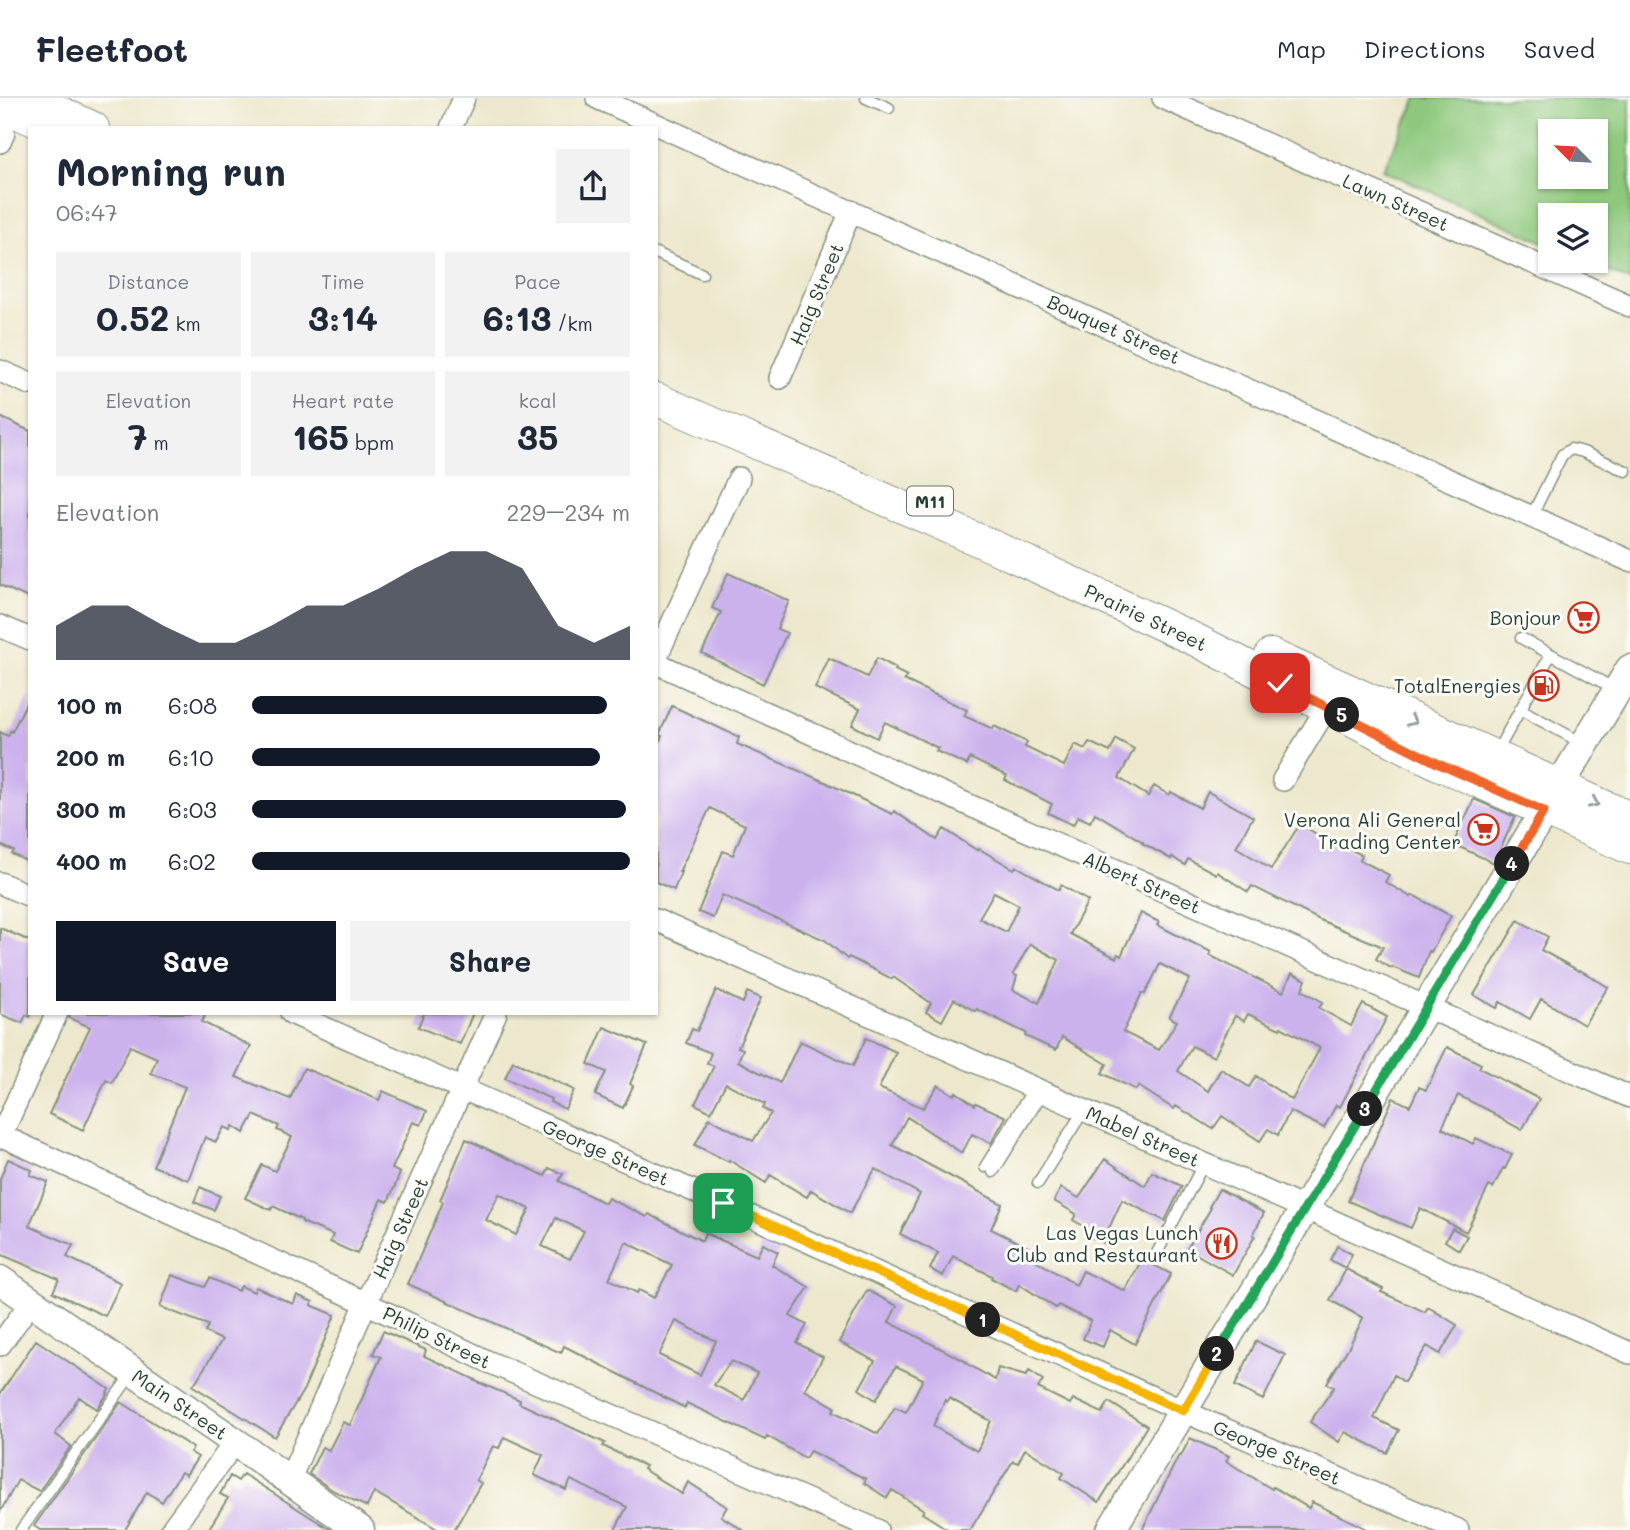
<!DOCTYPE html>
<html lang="en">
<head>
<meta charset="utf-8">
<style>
  body { margin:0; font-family:Mali,sans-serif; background:#f2f2f3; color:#1f2937; height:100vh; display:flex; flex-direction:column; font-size:26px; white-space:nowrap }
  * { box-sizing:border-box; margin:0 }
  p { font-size:23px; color:#747a83 }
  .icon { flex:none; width:38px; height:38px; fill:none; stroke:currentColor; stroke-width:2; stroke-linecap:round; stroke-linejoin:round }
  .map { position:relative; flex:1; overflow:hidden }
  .sheet { position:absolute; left:28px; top:28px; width:630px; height:889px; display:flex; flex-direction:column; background:#fff; border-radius:0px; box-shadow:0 2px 5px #0004 }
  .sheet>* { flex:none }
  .needle { width:46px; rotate:294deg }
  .controls { position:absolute; left:1538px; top:21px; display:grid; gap:14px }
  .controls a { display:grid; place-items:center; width:70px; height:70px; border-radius:0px; background:#fff; box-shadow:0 2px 5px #0004; font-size:35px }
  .pin { position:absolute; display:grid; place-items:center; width:60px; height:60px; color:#fff; margin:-30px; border-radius:14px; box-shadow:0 4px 10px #0006 }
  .km { position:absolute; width:35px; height:35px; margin:-18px; border-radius:50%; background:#222; color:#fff; font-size:19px; line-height:35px; text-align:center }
  .round { display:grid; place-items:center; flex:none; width:74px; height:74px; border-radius:0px; background:#f2f2f3 }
  .overview { display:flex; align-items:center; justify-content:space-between; height:119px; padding:0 28px }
  h1 { font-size:38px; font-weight:800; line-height:52px }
  .figures { display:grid; grid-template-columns:repeat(3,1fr); gap:10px; height:119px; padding:7px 28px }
  .figures div { display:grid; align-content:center; border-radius:0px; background:#f2f2f3; text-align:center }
  .figures b { font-size:35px; font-weight:800 }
  .figures small { font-size:19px; font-weight:400 }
  .figures p { font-size:19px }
  .chart { height:196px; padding:14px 28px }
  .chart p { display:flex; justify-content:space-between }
  .chart svg { width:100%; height:126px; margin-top:7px; fill:#111827; opacity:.7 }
  .button { display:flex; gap:14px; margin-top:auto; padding:14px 28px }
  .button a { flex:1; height:80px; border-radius:0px; background:#111827; color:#fff; font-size:28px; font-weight:800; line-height:80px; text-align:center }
  .button a+a { background:#f2f2f3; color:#1f2937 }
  ul { padding:0 28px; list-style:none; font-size:23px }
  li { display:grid; grid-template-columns:112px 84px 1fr; align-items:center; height:52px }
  li i { height:18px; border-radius:9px; background:#111827 }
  header { display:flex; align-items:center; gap:42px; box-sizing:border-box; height:98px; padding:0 35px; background:#fff; border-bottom:2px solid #e0e1e3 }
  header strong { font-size:33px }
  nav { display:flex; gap:38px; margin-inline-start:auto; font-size:24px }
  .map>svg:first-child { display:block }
  .green { fill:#8ec87d; stroke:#568258; stroke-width:2; fill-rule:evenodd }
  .building { fill:#ccb2ed; fill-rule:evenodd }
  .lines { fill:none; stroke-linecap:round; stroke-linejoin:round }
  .lane-casing { stroke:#869280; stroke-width:13 }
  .street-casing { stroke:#869280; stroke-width:24 }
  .secondary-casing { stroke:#869280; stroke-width:31 }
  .primary-casing { stroke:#869280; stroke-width:34 }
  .lane { stroke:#fff; stroke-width:10 }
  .street { stroke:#fff; stroke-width:21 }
  .secondary { stroke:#fff; stroke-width:28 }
  .primary { stroke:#fff; stroke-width:32 }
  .oneway { stroke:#8f9e9a }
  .split-1-casing { stroke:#fff; stroke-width:14 }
  .split-2-casing { stroke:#fff; stroke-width:14 }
  .split-3-casing { stroke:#fff; stroke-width:14 }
  .split-4-casing { stroke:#fff; stroke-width:14 }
  .split-5-casing { stroke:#fff; stroke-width:14 }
  .split-6-casing { stroke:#fff; stroke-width:14 }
  .split-1 { stroke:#f5b400; stroke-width:9 }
  .split-2 { stroke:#f5b400; stroke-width:9 }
  .split-3 { stroke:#22a559; stroke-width:9 }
  .split-4 { stroke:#22a559; stroke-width:9 }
  .split-5 { stroke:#f0652b; stroke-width:9 }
  .split-6 { stroke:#f0652b; stroke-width:9 }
  .labels { text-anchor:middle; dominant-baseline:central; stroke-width:6; stroke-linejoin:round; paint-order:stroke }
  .shield { fill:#fdfcf7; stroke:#62766e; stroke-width:2 }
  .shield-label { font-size:18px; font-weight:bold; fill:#1f3d34 }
  .street-label { font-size:19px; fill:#1f3d34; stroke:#fdfcf7 }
  .poi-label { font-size:19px; fill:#1f3d34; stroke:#fdfcf7; text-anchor:end }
</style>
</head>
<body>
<header>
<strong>Fleetfoot</strong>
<nav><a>Map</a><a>Directions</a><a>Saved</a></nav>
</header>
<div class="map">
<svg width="1630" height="1432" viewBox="0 0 1630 1432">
  <rect width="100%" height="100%" fill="#fdfcf7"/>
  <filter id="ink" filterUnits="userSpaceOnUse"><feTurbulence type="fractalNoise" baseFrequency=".0143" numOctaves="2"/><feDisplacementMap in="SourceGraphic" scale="14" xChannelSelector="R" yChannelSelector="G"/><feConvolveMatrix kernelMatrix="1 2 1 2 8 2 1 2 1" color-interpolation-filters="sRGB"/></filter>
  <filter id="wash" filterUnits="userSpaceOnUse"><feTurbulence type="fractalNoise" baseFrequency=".00686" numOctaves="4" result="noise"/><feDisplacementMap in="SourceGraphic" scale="28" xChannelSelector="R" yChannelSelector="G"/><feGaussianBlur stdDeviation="1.57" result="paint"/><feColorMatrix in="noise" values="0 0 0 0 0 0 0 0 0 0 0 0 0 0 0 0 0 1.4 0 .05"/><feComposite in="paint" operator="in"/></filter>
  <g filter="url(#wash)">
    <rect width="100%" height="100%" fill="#ede8cd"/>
    <path class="green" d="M1417 0H1630V183L1585 163H1596V117H1550V147L1383 72ZM1550 33H1596V79H1550Z"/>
    <g id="blocks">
      <path class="building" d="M0 319 30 333V501L0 487Z
        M728 475 789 503 777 531 787 535 763 586 702 555 721 514 712 510Z
        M829 560 867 579 877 560 896 570 895 572 907 578 904 582 967 612 964 618 993 631 994 628 1027 644 1025 649 1064 668 1075 646 1085 651 1089 644 1110 654 1116 641 1134 651 1119 680 1148 698 1154 688 1169 697 1171 694 1200 710 1208 694 1253 719 1236 749 1271 771 1300 726 1328 743 1329 741 1362 757 1360 762 1389 777 1385 784 1411 799 1413 797 1451 818 1431 854 1429 853 1419 880 1392 869 1391 870 1376 861 1383 849 1320 822 1252 788 1248 794 1217 774 1216 776 1188 761 1185 767 1172 759 1171 761 1142 745 1143 744 1095 715 1090 724 1078 718 1073 727 1048 715 1052 706 1005 682 1007 678 970 660 967 667 936 653 938 650 885 624 877 640 852 627 860 611 815 590Z
        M30 597V765L12 756 14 753 0 747V634L8 638 10 633 12 634Z
        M672 608 739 639 737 646 825 684 892 716 894 713 937 742 944 731 978 753 979 751 1014 771 1016 768 1059 792 1061 787 1088 803 1070 836 1116 860 1118 856 1121 858 1141 815 1159 824 1157 827 1211 854 1209 857 1283 894 1292 875 1306 882 1302 892 1323 904 1319 910 1351 928 1363 906 1387 919 1340 1009 1336 1007 1324 1030 1290 1013 1278 1037 1268 1031 1260 1043 1222 1018 1213 1031 1176 1008 1174 1011 1138 988 1136 992 1102 975 1107 966 1062 939 1056 952 1025 938 1026 935 977 911 975 913 954 901 942 923 926 914 931 905 893 879 892 881 849 859 847 861 825 842 722 797 713 820 698 814 723 753 733 757 745 727 710 710 679 774H681L674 792 656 784V651L662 638 659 637ZM994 794 1019 807 1006 834 979 820ZM1030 846 1059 862 1039 905 1013 892 1017 878 1013 876ZM1160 866 1190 881 1169 919 1177 923 1159 952 1123 934 1142 895 1145 896ZM1248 916 1280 931 1281 929 1320 950 1292 1002 1256 978 1249 989 1221 971 1208 993 1178 973 1192 948 1214 959 1235 918 1244 923Z
        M1474 701 1515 719 1494 765 1453 746Z
        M1518 822 1548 839 1541 852 1579 873 1580 872 1608 889 1584 927 1541 901 1530 921 1500 904 1497 910 1474 897Z
        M0 830 30 843V919L26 917 22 925 0 916Z
        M716 892 743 905 747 894 761 900 738 949 743 951 738 963 780 985 800 943 853 968 866 940 896 954 879 990 923 1010 938 987 954 997 956 994 975 1007 976 1005 1006 1019 991 1045 972 1036 962 1055 907 1019 892 1047 1002 1106 991 1131 1036 1153 1032 1160 1076 1187 1083 1173 1125 1193 1142 1161 1171 1176 1135 1246 1110 1232 1103 1249 1083 1241 1091 1223 1058 1207 1056 1210 1019 1186 1016 1193 991 1180 992 1178 953 1158 943 1178 930 1171 938 1155 900 1136 920 1096 875 1071 850 1115 811 1092 807 1099 770 1077 766 1085 729 1062V1064L695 1047 709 1020 753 1043 771 1015 763 1011 765 1006 726 985 711 1014 695 1006 714 968 707 965 711 955 686 945 692 931 697 933Z
        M70 915H206L202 924 251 948 236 979 290 1001 304 970 379 1002 383 993 427 1013 421 1027 413 1024 392 1071 400 1075 394 1090 388 1104 381 1101 357 1156 330 1144 333 1137 302 1124V1122L273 1108 271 1112 245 1100 262 1067 275 1073 292 1039 277 1032 279 1028 254 1017 244 1035 233 1028 231 1032 224 1029 216 1044 205 1039 188 1082 153 1068 185 989 151 975 157 960 130 948 112 985 106 982 83 1032 49 1016 90 929 69 920Z
        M424 915H473L460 946 418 929Z
        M604 929 647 947 630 986 633 988 623 1010 595 997 606 974 588 966Z
        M1447 949 1481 966 1479 970 1539 1001 1522 1032 1494 1017V1015L1458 997 1442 1030 1473 1046 1476 1040 1512 1057 1505 1071 1503 1070 1493 1090 1489 1088 1466 1134 1420 1110 1411 1130 1348 1103 1393 1000 1410 1008 1419 989 1426 992Z
        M513 963 574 992 565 1011 550 1004 551 1001 505 980Z
        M466 1041 545 1078 549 1070 563 1076 559 1083 605 1105 608 1100 647 1119 649 1116 702 1143 705 1135 757 1158 763 1146 778 1154 772 1167 809 1189 790 1218 807 1227 797 1245 823 1259 805 1292 835 1309 833 1313 878 1336 895 1309 906 1314 923 1281 896 1268 876 1302 859 1291 875 1263 839 1244 867 1192 897 1208 889 1224 967 1264 966 1265 995 1282 998 1270 1026 1278 1029 1273 1043 1282 1038 1290 1070 1306 1073 1301 1102 1315 1109 1304 1147 1328 1099 1404 1061 1380 1064 1375 1025 1351 1018 1365 1013 1363 970 1432H949L922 1415 924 1412 892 1392 887 1400 864 1385 866 1381 810 1353 805 1360 767 1338 765 1342 687 1305 685 1310 564 1248 561 1255 408 1186 443 1104 440 1102ZM499 1096 530 1111 516 1137 486 1122ZM556 1120 584 1133 570 1161 542 1148ZM626 1144 672 1167 654 1200 639 1192 637 1195 609 1181ZM676 1223 716 1243 700 1277 659 1257ZM731 1263 757 1275 744 1302 714 1287ZM949 1300 991 1323 977 1353 933 1328 945 1302 947 1304Z
        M8 1061 32 1072 30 1077 48 1084 29 1128 73 1147 67 1159 121 1185 105 1218 53 1194 59 1181 0 1156V1081Z
        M1105 1061 1145 1088 1152 1074 1182 1088 1165 1123 1122 1102 1109 1130 1118 1134 1111 1148 1085 1137 1087 1130 1073 1122 1076 1116 1054 1103 1061 1090 1079 1100Z
        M200 1089 220 1098 214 1112 194 1104Z
        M1219 1091 1264 1115 1253 1137 1255 1138 1233 1177 1187 1151 1211 1110 1209 1109Z
        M1452 1130 1467 1138 1459 1152 1445 1143Z
        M1337 1148 1352 1156 1345 1170 1330 1162Z
        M1346 1171 1383 1191 1381 1194 1425 1214 1428 1209 1457 1227 1440 1256 1427 1248 1404 1284 1394 1277 1374 1320 1399 1332 1387 1355 1345 1334 1339 1344 1310 1324 1334 1289 1327 1285 1350 1247 1363 1220 1330 1202Z
        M172 1177 205 1189 210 1180 238 1193 241 1188 254 1194 256 1189 293 1206 297 1197 313 1204 311 1207 335 1217 304 1291 275 1339 193 1288 222 1242 205 1234 208 1227 160 1209Z
        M383 1233 426 1252 424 1258 476 1282 475 1283 520 1302 519 1305 605 1345 603 1348 645 1368 643 1371 682 1396 688 1384 727 1409 721 1418 743 1432H615L627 1409 571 1382 566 1392 534 1377 543 1357 504 1339 499 1350 493 1348 476 1382 481 1385 454 1432H439L374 1394 367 1409 334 1393 309 1376 322 1349 329 1352 343 1324 350 1327 381 1259 373 1256Z
        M36 1242 109 1291 107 1294 108 1295 97 1311 79 1299 55 1336 71 1348 39 1393 18 1382 0 1414V1296Z
        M1256 1243 1285 1257 1263 1302 1235 1288Z
        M121 1304 193 1350 190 1354 198 1359 186 1377 181 1374 162 1404 147 1394 125 1432H40L34 1428Z
        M1190 1340 1229 1358 1226 1363 1272 1391 1273 1389 1309 1410 1312 1404 1369 1432H1142L1179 1357 1181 1358Z
        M243 1376 331 1432H208L228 1400 220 1396 230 1378 238 1383Z"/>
    </g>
  </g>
  <g filter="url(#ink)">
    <use href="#blocks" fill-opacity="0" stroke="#869280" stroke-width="2"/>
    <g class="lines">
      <defs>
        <path id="lane" d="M866 0 889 10
          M656 155 702 176
          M1531 419 1562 357 1571 351 1583 354 1626 373
          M1521 540 1615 591
          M1520 611 1582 645
          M1495 657 1551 556
          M985 1069 1034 990
          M993 1074 1043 994
          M1038 1085 1084 1012
          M1157 1155 1204 1065
          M21 1432 133 1274"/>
        <path id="street" d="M597 0 1630 463
          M1163 0 1630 208
          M451 30 464 0
          M0 44 4 35
          M0 273 30 286
          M780 280 851 113
          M0 528 30 541
          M656 560 739 380
          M656 565 971 708 1630 999
          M1283 682 1327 609
          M0 785 30 798
          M656 822 1630 1255
          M291 915 809 1144 1183 1313 1458 1432
          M0 1037 366 1205 489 1264 877 1432
          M0 1040 57 915
          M0 1247 31 1204
          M289 1383 366 1205 496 915
          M171 1432 235 1344"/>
        <path id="secondary" d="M0 1182 235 1344 360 1432
          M1111 1432 1630 571"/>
        <path id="primary" d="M29 0 93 30
          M0 7 48 28
          M656 301 994 449 1198 543 1441 667 1630 750
          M1271 557 1630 720"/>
      </defs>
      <use href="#lane" class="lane-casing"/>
      <use href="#street" class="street-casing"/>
      <use href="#secondary" class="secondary-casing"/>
      <use href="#primary" class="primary-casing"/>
      <use href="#lane" class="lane"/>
      <use href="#street" class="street"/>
      <use href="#secondary" class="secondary"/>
      <use href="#primary" class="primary"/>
    </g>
    <defs><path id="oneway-chevron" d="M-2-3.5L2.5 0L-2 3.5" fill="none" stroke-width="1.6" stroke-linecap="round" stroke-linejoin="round" transform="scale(1.75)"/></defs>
    <g class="oneway">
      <use href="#oneway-chevron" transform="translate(1412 623) rotate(24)"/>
      <use href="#oneway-chevron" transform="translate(1594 705) rotate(24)"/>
    </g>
  </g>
  <g class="lines" filter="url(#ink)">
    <defs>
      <path id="split-1" d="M723 1105 983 1222"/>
      <path id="split-2" d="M983 1222 1183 1313 1217 1256"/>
      <path id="split-3" d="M1217 1256 1365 1011"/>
      <path id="split-4" d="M1365 1011 1512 766"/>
      <path id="split-5" d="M1342 617 1441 667 1544 713 1512 766"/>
      <path id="split-6" d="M1280 585 1342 617"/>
    </defs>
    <use href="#split-1" class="split-1-casing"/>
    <use href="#split-2" class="split-2-casing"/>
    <use href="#split-3" class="split-3-casing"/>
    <use href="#split-4" class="split-4-casing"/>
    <use href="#split-5" class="split-5-casing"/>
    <use href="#split-6" class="split-6-casing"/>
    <use href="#split-1" class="split-1"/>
    <use href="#split-2" class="split-2"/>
    <use href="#split-3" class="split-3"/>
    <use href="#split-4" class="split-4"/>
    <use href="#split-5" class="split-5"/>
    <use href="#split-6" class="split-6"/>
  </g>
  <defs>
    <symbol id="supermarket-ring" viewBox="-11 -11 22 22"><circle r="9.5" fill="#fdfcf7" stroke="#c8321e" stroke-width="1.5"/><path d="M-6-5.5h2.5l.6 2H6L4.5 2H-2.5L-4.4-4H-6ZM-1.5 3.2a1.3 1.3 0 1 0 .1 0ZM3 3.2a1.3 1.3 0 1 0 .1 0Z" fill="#c8321e"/></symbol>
    <symbol id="fuel-ring" viewBox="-11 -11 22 22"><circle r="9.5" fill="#fdfcf7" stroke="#c8321e" stroke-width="1.5"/><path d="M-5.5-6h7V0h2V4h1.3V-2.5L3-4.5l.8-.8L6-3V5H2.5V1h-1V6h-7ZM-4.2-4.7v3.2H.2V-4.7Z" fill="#c8321e"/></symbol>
    <symbol id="restaurant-ring" viewBox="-11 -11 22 22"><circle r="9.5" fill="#fdfcf7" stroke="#c8321e" stroke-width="1.5"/><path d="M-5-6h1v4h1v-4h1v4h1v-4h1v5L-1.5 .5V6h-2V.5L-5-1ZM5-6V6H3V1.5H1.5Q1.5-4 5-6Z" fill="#c8321e"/></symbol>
  </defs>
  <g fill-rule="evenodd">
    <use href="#supermarket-ring" x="1566" y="502" width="35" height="35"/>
    <use href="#fuel-ring" x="1526" y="570" width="35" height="35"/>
    <use href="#supermarket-ring" x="1466" y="714" width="35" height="35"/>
    <use href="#restaurant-ring" x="1204" y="1128" width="35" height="35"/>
  </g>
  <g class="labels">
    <rect class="shield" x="907" y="388.5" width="46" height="29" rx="5"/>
    <g class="shield-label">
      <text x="930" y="403">M11</text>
    </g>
    <g class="street-label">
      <text transform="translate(1396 104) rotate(24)">Lawn Street</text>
      <text transform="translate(816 196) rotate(-67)">Haig Street</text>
      <text transform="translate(1114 231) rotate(24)">Bouquet Street</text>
      <text transform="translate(1146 519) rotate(25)">Prairie Street</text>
      <text transform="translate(1142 784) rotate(24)">Albert Street</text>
      <text transform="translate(1143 1038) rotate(24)">Mabel Street</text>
      <text transform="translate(606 1054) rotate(24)">George Street</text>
      <text transform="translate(400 1130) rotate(-66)">Haig Street</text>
      <text transform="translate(437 1239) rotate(26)">Philip Street</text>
      <text transform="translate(180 1306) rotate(34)">Main Street</text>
      <text transform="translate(1277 1354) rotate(23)">George Street</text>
    </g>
    <g class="poi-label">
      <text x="1561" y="519">Bonjour</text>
      <text x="1521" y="587">TotalEnergies</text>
      <text x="1461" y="721">Verona Ali General<tspan x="1461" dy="22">Trading Center</tspan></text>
      <text x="1198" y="1134">Las Vegas Lunch<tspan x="1198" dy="22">Club and Restaurant</tspan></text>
    </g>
  </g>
</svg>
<div class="controls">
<a><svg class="needle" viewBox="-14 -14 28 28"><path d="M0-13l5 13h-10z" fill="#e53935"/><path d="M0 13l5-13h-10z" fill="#747a83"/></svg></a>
<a><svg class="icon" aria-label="layers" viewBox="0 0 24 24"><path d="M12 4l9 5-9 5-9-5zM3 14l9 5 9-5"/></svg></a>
</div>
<div class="pin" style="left:723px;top:1105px;background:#1e9e55"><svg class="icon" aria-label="arrive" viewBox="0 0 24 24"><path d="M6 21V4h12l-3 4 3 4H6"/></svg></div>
<div class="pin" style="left:1280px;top:585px;background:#d93025"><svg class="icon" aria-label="check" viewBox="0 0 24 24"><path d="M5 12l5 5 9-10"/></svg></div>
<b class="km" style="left:983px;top:1222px">1</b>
<b class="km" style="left:1217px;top:1256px">2</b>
<b class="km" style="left:1365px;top:1011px">3</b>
<b class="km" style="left:1512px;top:766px">4</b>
<b class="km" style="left:1342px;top:617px">5</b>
<section class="sheet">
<div class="overview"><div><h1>Morning run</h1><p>06:47</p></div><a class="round"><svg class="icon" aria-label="share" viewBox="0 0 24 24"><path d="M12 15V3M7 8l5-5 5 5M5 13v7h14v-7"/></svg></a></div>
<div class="figures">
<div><p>Distance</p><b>0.52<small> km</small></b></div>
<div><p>Time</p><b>3:14</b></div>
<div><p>Pace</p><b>6:13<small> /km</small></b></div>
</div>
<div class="figures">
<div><p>Elevation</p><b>7<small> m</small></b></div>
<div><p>Heart rate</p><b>165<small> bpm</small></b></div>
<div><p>kcal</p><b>35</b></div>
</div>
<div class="chart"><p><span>Elevation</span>229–234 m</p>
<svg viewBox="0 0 160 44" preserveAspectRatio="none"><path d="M0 44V32L10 25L20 25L30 32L40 38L50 38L60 32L70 25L80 25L90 19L100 12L110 6L120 6L130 12L140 32L150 38L160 32V44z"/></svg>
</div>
<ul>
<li><b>100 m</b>6:08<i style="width:94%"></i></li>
<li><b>200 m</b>6:10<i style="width:92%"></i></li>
<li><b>300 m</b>6:03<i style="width:99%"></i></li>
<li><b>400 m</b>6:02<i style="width:100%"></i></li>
</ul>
<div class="button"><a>Save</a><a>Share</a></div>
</section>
</div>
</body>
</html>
